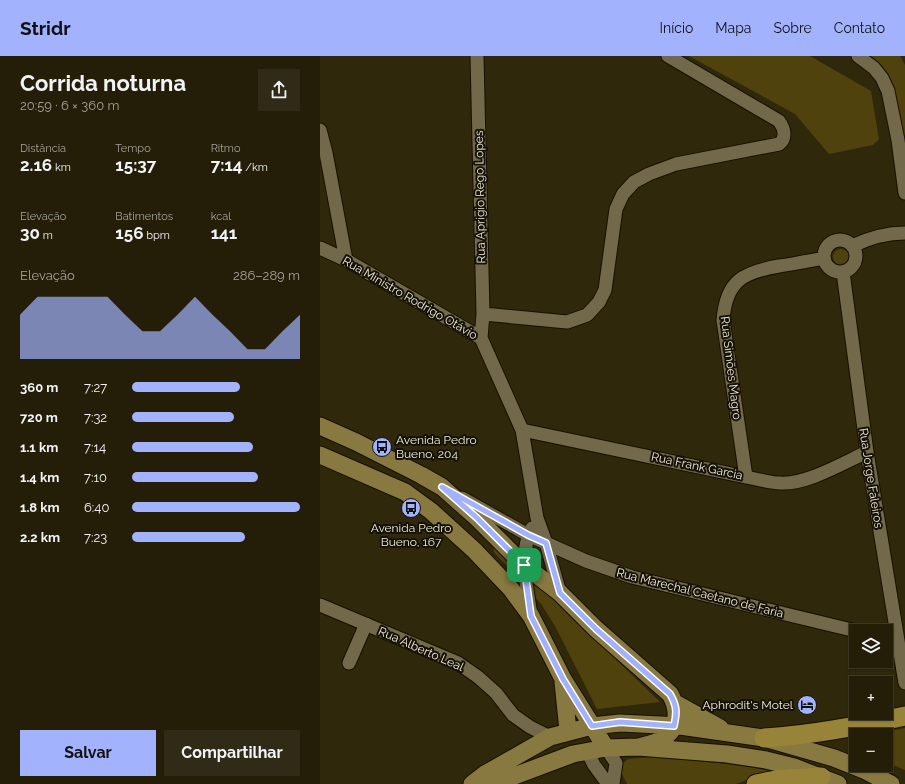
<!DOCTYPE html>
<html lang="pt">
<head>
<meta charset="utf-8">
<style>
  body { margin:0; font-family:Raleway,sans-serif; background:#302b16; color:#f1f3f6; height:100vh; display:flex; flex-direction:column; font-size:15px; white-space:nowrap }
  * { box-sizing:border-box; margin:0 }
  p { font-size:13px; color:#a3a29c }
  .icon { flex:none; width:22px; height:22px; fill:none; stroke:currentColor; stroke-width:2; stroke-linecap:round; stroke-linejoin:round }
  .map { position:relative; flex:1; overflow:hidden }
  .side { display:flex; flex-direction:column; background:#241e08; width:320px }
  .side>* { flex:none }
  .controls { position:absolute; left:529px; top:568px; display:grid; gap:8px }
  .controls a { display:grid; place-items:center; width:44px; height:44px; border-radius:0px; background:#241e08; box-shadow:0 1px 3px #0004,0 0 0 1px #413c29; font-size:20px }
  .pin { position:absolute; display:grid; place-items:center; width:34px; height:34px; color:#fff; margin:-17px; border-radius:8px; box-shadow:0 2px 6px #0006 }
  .round { display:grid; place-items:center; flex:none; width:42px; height:42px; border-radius:0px; background:#302b16 }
  .headline { display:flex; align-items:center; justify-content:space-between; height:68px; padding:0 20px }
  h1 { font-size:22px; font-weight:700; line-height:30px }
  .stats { display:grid; grid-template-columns:repeat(3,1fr); gap:6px; height:68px; padding:4px 20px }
  .stats div { display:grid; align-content:center }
  .stats b { font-size:17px; font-weight:700 }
  .stats small { font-size:11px; font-weight:400 }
  .stats p { font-size:11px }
  .chart { height:112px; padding:8px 20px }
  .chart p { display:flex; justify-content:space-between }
  .chart svg { width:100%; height:72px; margin-top:4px; fill:#a2b2fd; opacity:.7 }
  .cta { display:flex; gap:8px; margin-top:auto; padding:8px 20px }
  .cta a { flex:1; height:46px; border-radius:0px; background:#a2b2fd; color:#111; font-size:16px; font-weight:700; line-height:46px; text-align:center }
  .cta a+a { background:#302b16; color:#f1f3f6 }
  ul { padding:0 20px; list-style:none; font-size:13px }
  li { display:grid; grid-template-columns:64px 48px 1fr; align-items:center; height:30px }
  li i { height:10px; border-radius:5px; background:#a2b2fd }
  header { display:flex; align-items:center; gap:24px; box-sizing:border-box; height:56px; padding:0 20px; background:#a2b2fd; color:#111 }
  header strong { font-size:19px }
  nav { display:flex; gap:22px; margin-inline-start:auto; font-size:14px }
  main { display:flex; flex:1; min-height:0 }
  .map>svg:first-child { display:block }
  .green { fill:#50420c }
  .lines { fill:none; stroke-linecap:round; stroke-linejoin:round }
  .minor-casing { stroke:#181000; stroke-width:15 }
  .major-casing { stroke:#181000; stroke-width:19 }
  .highway-casing { stroke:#181000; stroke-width:21 }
  .minor { stroke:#71694a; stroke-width:13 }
  .major { stroke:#887940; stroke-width:17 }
  .highway { stroke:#988439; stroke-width:19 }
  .route-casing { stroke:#fff; stroke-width:8 }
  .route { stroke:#a2b2fd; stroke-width:5 }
  .labels { text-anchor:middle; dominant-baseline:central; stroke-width:4; stroke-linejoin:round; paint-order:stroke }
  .street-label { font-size:12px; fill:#efeada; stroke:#151106 }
  .poi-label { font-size:12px; fill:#efeada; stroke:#151106; text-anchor:start }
</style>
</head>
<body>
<header>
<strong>Stridr</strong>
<nav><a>Início</a><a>Mapa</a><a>Sobre</a><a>Contato</a></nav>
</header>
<main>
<section class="side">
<div class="headline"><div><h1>Corrida noturna</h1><p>20:59 · 6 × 360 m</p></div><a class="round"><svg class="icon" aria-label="share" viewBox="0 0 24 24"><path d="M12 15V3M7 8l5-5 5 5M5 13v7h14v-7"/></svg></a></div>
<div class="stats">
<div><p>Distância</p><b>2.16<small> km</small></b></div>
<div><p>Tempo</p><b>15:37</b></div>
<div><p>Ritmo</p><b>7:14<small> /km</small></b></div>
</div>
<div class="stats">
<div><p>Elevação</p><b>30<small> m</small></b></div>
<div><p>Batimentos</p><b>156<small> bpm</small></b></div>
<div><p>kcal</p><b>141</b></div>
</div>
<div class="chart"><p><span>Elevação</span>286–289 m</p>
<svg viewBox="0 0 160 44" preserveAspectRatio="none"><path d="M0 44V17L10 6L20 6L30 6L40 6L50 6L60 17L70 27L80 27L90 17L100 6L110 17L120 27L130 38L140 38L150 27L160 17V44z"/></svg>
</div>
<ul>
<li><b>360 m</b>7:27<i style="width:64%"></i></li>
<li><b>720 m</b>7:32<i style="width:61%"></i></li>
<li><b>1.1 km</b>7:14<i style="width:72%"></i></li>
<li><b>1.4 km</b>7:10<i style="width:75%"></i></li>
<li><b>1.8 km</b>6:40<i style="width:100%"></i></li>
<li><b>2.2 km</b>7:23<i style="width:67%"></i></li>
</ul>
<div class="cta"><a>Salvar</a><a>Compartilhar</a></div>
</section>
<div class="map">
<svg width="585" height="728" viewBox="0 0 585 728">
  <rect width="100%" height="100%" fill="#30280b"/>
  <path class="green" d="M369 0H490L551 35 559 83 553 89 509 98 475 58Z
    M550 0H580L585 9V106L573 34 567 17 554 2Z
    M513 201a8 8 0 1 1 16 0a8 8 0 1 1-16 0Z
    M173 485 340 646 277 653 236 572 222 549 174 496Z
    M585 672V714L566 706V679H550Z
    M332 701C373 705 415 707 455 716L438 720 416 728H307L301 716V709L308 703Z"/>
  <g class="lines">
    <defs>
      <path id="minor" d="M157 0 163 258 161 282
        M538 0 554 12 562 22 568 35 578 84 585 137
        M0 74 6 97 26 204
        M504 200a16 16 0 1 1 32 0a16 16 0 1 1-32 0Z
        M532 190C549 182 566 177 585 177
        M0 192 26 204 161 282 202 374 217 462 226 487 240 537
        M523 216 547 396 585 627
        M163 258 247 266 267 259 279 246 285 234 296 153 303 138 314 126 329 118 356 108 459 88C467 82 464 72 459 65L348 0
        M202 374 445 425C450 426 455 427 460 427 486 429 523 407 547 396
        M426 421 403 264C406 225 423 216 459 210 474 208 489 205 504 202
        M142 442 208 479 266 505 312 521 536 575
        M0 549 138 607 158 621 176 637 193 659 210 671 230 681
        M211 559C207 531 198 499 212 472
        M29 607 46 568
        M286 692 296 707 293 728
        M267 695 274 709 288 728"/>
      <path id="major" d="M0 370 36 386 101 419 122 431 157 462 204 509 240 537 276 573 350 638C358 652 360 670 345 681 338 687 327 689 318 691
        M0 399 85 436 111 455 154 494 191 533 211 560 243 623 286 692
        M243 626 248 675
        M355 647 400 672
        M152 728 165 718 230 681 272 670 300 667 360 670 444 682 514 702 544 714 571 728
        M173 728 253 698 286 692 318 691 407 698 446 704 474 711 518 728"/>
      <path id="highway" d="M444 682C492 679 538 670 585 660
        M436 728 456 724 501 721"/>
    </defs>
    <use href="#minor" class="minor-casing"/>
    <use href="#major" class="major-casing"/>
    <use href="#highway" class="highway-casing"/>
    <use href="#minor" class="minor"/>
    <use href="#major" class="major"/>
    <use href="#highway" class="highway"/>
  </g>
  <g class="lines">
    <defs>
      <path id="route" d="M122 431 208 479 226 487 240 537 276 573 350 638C357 650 357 656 354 670L300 666 272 670 243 623 211 560 204 509 157 462Z"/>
    </defs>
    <use href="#route" class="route-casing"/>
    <use href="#route" class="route"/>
  </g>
  <defs>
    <symbol id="bus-disc" viewBox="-11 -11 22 22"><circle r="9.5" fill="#a2b2fd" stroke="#151106"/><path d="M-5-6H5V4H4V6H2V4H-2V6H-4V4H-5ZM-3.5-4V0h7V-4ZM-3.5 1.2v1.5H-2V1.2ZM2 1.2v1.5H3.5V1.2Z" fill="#111"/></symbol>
    <symbol id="hotel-disc" viewBox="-11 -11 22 22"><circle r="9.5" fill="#a2b2fd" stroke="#151106"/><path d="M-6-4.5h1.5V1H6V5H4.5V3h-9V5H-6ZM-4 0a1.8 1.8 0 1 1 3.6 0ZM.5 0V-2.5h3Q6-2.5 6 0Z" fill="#111"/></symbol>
  </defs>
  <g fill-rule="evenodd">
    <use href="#bus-disc" x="51" y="380" width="22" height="22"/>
    <use href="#bus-disc" x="80" y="441" width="22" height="22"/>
    <use href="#hotel-disc" x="476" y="638" width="22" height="22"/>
  </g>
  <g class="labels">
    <g class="street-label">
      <text transform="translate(160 141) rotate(-91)">Rua Aprigio Rego Lopes</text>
      <text transform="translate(90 242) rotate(30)">Rua Ministro Rodrigo Otávio</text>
      <text transform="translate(411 312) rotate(83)">Rua Simões Magro</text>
      <text transform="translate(377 410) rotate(12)">Rua Frank Garcia</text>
      <text transform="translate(551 422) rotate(81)">Rua Jorge Faleiros</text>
      <text transform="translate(380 537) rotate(14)">Rua Marechal Caetano de Faria</text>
      <text transform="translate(101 593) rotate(24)">Rua Alberto Leal</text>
    </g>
    <g class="poi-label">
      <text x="76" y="384">Avenida Pedro<tspan x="76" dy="14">Bueno, 204</tspan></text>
      <text x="91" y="472" text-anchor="middle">Avenida Pedro<tspan x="91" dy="14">Bueno, 167</tspan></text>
      <text x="473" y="649" text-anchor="end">Aphrodit's Motel</text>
    </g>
  </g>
</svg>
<div class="controls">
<a><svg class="icon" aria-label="layers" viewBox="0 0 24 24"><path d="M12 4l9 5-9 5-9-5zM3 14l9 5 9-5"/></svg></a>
<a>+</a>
<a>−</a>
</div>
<div class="pin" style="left:204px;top:509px;background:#1e9e55"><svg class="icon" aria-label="arrive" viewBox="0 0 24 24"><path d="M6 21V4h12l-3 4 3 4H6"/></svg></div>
</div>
</main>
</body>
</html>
